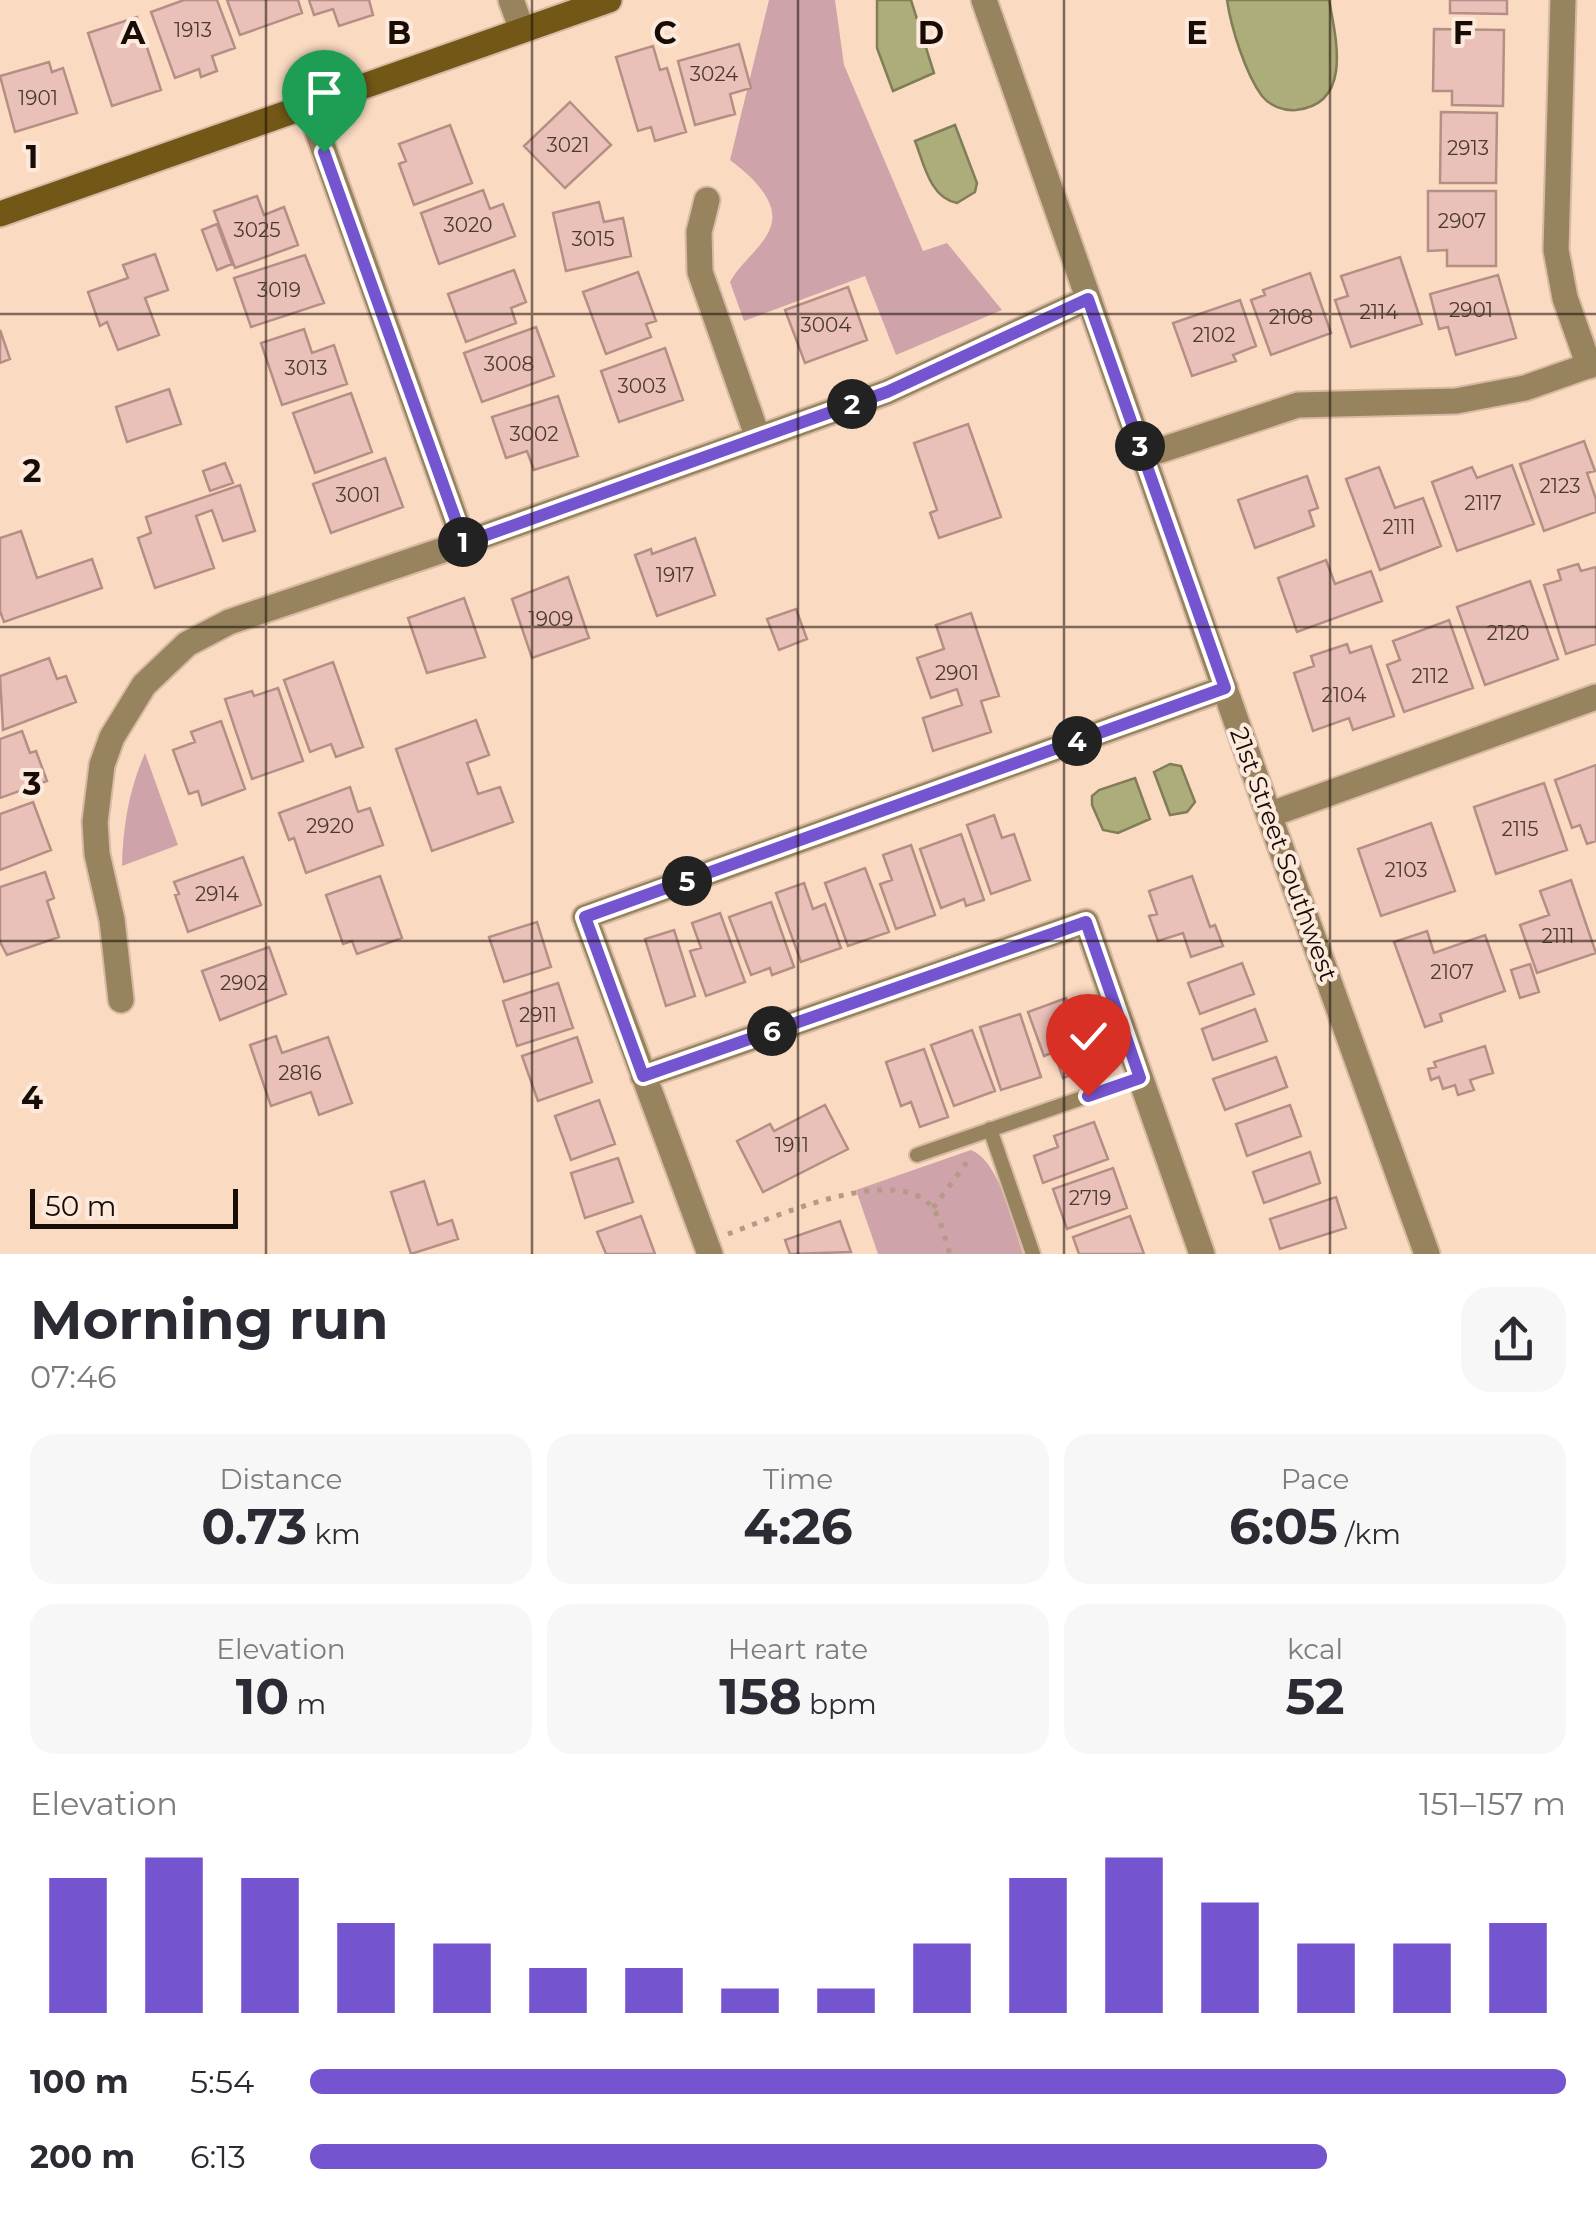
<!DOCTYPE html>
<html lang="en">
<head>
<meta charset="utf-8">
<style>
  body { margin:0; font-family:Montserrat,sans-serif; background:#f7f7f7; color:#2b2b33; height:100vh; display:flex; flex-direction:column; font-size:38px; white-space:nowrap }
  * { box-sizing:border-box; margin:0 }
  p { font-size:32px; color:#7c7c81 }
  .icon { flex:none; width:55px; height:55px; fill:none; stroke:currentColor; stroke-width:2; stroke-linecap:round; stroke-linejoin:round }
  .map { position:relative; height:1254px; overflow:hidden }
  .side { display:flex; flex-direction:column; background:#fff; flex:1 }
  .side>* { flex:none }
  .scale { position:absolute; left:30px; bottom:25px; width:208px; box-sizing:border-box; padding-left:10px; border:5px solid #180d06; border-top:0; font-size:28px; line-height:35px; white-space:nowrap; color:#180d06; -webkit-text-stroke:8px #feeadc; paint-order:stroke }
  .pin { position:absolute; display:grid; place-items:center; width:85px; height:85px; color:#fff; margin:-102px -42px; border-radius:50% 50% 50% 0; rotate:-45deg; box-shadow:0 0 10px #0007 }
  .pin .icon { rotate:45deg }
  .km { position:absolute; width:50px; height:50px; margin:-25px; border-radius:50%; background:#222; color:#fff; font-size:28px; line-height:50px; text-align:center }
  .round { display:grid; place-items:center; flex:none; width:105px; height:105px; border-radius:30px; background:#f7f7f7 }
  .headline { display:flex; align-items:center; justify-content:space-between; height:170px; padding:0 30px }
  h1 { font-size:55px; font-weight:700; line-height:75px }
  .metrics { display:grid; grid-template-columns:repeat(3,1fr); gap:15px; height:170px; padding:10px 30px }
  .metrics div { display:grid; align-content:center; border-radius:25px; background:#f7f7f7; text-align:center }
  .metrics b { font-size:50px; font-weight:700 }
  .metrics small { font-size:28px; font-weight:400 }
  .metrics p { font-size:28px }
  .chart { height:280px; padding:20px 30px }
  .chart p { display:flex; justify-content:space-between }
  .chart svg { width:100%; height:180px; margin-top:10px; stroke:#7555cf; stroke-width:6 }
  ul { padding:0 30px; list-style:none; font-size:32px }
  li { display:grid; grid-template-columns:160px 120px 1fr; align-items:center; height:75px }
  li i { height:25px; border-radius:12px; background:#7555cf }
  .map>svg:first-child { display:block }
  .green { fill:#cfa3aa }
  .water { fill:#acad7a; stroke:#807d57; stroke-width:2.5 }
  .building { fill:#eac1b8; stroke:#b58e86; stroke-width:2.5 }
  .lines { fill:none; stroke-linecap:round; stroke-linejoin:round }
  .lane-casing { stroke:#d7b9a4; stroke-width:18 }
  .street-casing { stroke:#d7b9a4; stroke-width:29 }
  .secondary-casing { stroke:#d7b9a4; stroke-width:29 }
  .path { stroke:#b49a88; stroke-width:5; stroke-dasharray:5 8; stroke-linecap:butt }
  .lane { stroke:#97845e; stroke-width:14 }
  .street { stroke:#97845e; stroke-width:25 }
  .secondary { stroke:#735716; stroke-width:25 }
  .route-casing { stroke:#fff; stroke-width:20 }
  .route { stroke:#7555cf; stroke-width:12 }
  .grid { fill:none; stroke:#180d06; stroke-width:2.5; stroke-opacity:0.55 }
  .labels { text-anchor:middle; dominant-baseline:central; stroke-width:8; stroke-linejoin:round; paint-order:stroke }
  .number-label { font-size:20px; fill:#4c3a32 }
  .street-label { font-size:25px; fill:#180d06; stroke:#feeadc }
  .grid-label { font-size:32px; text-anchor:middle; font-weight:bold; fill:#180d06; stroke:#feeadc; stroke-width:8; stroke-linejoin:round; paint-order:stroke }
</style>
</head>
<body>
<div class="map">
<svg width="1596" height="1254" viewBox="0 0 1596 1254">
  <rect width="100%" height="100%" fill="#fbdac2"/>
  <path class="green" d="M769 0H835L844 65 923 251 947 243 1002 310 896 355 865 276 744 321 730 282C740 263 760 250 769 231 783 203 750 175 730 160Z
    M145 753 178 845 122 866C123 825 129 790 145 753Z
    M971 1150C1000 1161 1013 1226 1023 1254H878L856 1190Z"/>
  <path class="water" d="M877 0H911L934 73 893 91 877 48Z
    M1227 0H1329C1336 38 1353 104 1296 110 1283 111 1270 106 1262 96 1245 73 1231 27 1227 0Z
    M955 125 977 183 975 192 957 203C930 198 924 164 915 141Z
    M1170 764 1181 766 1195 802 1187 812 1170 815 1154 772Z
    M1135 778 1150 819 1118 833 1103 830 1092 805V796L1099 790Z"/>
  <path class="building" d="M184 0H217L235 48 212 56 217 71 201 77 199 69 175 78 151 12Z
    M227 0H298L302 13 240 35Z
    M309 0H369L373 15 339 26 333 9 314 15Z
    M1450 0H1507V14L1450 13Z
    M137 17 161 90 112 106 88 33Z
    M1434 29 1504 30 1503 106 1452 105V91H1433Z
    M739 44 751 88 730 94 735 114 695 125 678 61Z
    M653 46 660 70 667 68 686 132 655 141 651 127 638 131 616 57Z
    M49 62 52 72 63 68 77 113 15 132 0 76Z
    M570 102 611 145 565 188 524 146Z
    M1441 112 1497 113 1496 183H1440Z
    M450 125 472 183 414 205 399 164 406 161 399 144Z
    M483 190 490 209 503 204 515 236 439 264 421 213Z
    M1428 191H1496V266H1447V250L1428 251Z
    M257 196 264 215 284 207 298 245 235 268 214 211Z
    M599 202 604 222 623 218 631 256 566 271 553 213Z
    M217 224 232 264 217 270 202 230Z
    M155 254 168 290 145 298 159 335 118 350 107 322 100 326 88 292 128 278 123 265Z
    M305 255 324 303 251 327 234 278Z
    M1400 257 1422 324 1351 347 1335 300 1348 296 1341 276Z
    M514 270 526 302 511 308 516 323 466 342 448 294Z
    M638 272 656 321 646 324 651 337 606 354 583 292Z
    M1310 273 1331 333 1271 355 1251 300 1265 295 1263 290Z
    M1498 275 1516 338 1456 355 1448 327 1439 329 1430 294Z
    M848 287 867 340 805 363 785 310Z
    M1240 300 1256 346 1233 355 1236 361 1192 376 1173 323Z
    M536 327 554 376 482 402 464 353Z
    M304 329 312 353 334 345 347 384 282 405 261 343Z
    M0 330 10 359 0 363Z
    M665 348 683 400 619 422 601 371Z
    M169 389 181 424 127 442 116 407Z
    M351 393 372 452 315 473 293 413Z
    M558 396 578 456 534 470 527 451 506 458 492 417Z
    M968 424 1001 517 939 538 930 513 937 510 914 443Z
    M1584 441 1595 471 1587 473 1596 499V512L1544 531 1520 464Z
    M385 458 403 507 331 533 313 484Z
    M225 463 233 483 210 491 203 471Z
    M1512 465 1534 524 1457 551 1432 482 1472 467 1477 478Z
    M1379 467 1395 508 1423 498 1441 546 1380 570 1346 479Z
    M1307 476 1318 508 1309 511 1314 526 1255 548 1238 500Z
    M240 485 255 531 223 541 212 510 196 516 214 568 155 588 138 538 151 533 146 517Z
    M21 531 37 578 92 559 102 588 4 622 0 611V538Z
    M695 538 715 595 657 616 635 555 651 549 652 554Z
    M1326 560 1335 584 1371 571 1382 601 1297 632 1278 578Z
    M1578 564 1581 571 1596 567V644L1566 654 1544 585 1561 580 1558 570Z
    M568 577 589 638 532 658 512 599Z
    M1530 581 1558 659 1485 685 1457 607Z
    M464 598 485 657 427 673 408 618Z
    M796 609 807 639 779 650 767 619Z
    M971 613 999 696 981 701 991 732 933 751 923 718 962 705 957 689 931 698 917 658 944 649 936 625Z
    M1449 620 1473 688 1404 712 1387 665 1400 660 1393 641Z
    M1347 644 1350 653 1371 646 1394 716 1353 730 1349 718 1313 731 1294 673 1314 666 1311 656Z
    M49 658 57 679 66 676 76 702 3 730 0 676Z
    M333 662 363 747 336 757 331 744 310 752 284 680Z
    M278 688 303 761 252 779 225 699 252 691 254 696Z
    M476 720 489 755 467 763 478 794 500 787 513 822 432 851 396 749Z
    M221 721 245 789 202 805 198 791 189 794 173 750 195 742 191 732Z
    M22 731 30 753 36 751 47 781 0 798V739Z
    M1596 765V841L1587 844 1580 825 1572 828 1555 780Z
    M1544 783 1567 850 1496 874 1474 807Z
    M350 787 358 812 370 808 383 845 306 873 294 838 289 840 279 813Z
    M33 802 51 850 0 870V814Z
    M994 815 1002 838 1014 834 1030 880 991 894 967 825Z
    M1431 823 1455 891 1381 916 1358 849Z
    M961 834 984 900 966 906 964 899 941 908 920 849Z
    M911 845 935 915 896 929 880 884 892 880 883 855Z
    M243 857 261 905 188 932 175 895 179 894 174 882Z
    M865 868 889 932 848 946 825 883Z
    M45 872 54 898 47 901 59 937 7 955 0 942V887Z
    M380 876 402 938 357 954 352 941 343 944 326 895Z
    M1192 876 1210 927 1215 925 1223 946 1191 957 1183 933 1158 941 1149 916 1157 914 1149 891Z
    M1571 880 1596 953 1537 973 1520 925 1549 915 1540 891Z
    M804 883 813 909 825 904 841 948 801 962 776 893Z
    M771 902 794 967 772 975 770 968 751 975 729 917Z
    M720 913 745 982 706 996 690 951 701 948 692 923Z
    M537 922 551 967 504 982 489 937Z
    M674 930 695 996 666 1006 645 939Z
    M1427 931 1434 953 1485 935 1505 991 1440 1014 1442 1021 1425 1027 1394 942Z
    M269 947 286 994 220 1020 202 971Z
    M1242 963 1254 994 1200 1014 1188 983Z
    M1530 964 1539 992 1520 998 1511 970Z
    M558 983 573 1028 517 1046 503 1001Z
    M1066 998 1091 1067 1063 1078 1054 1052 1044 1056 1028 1012Z
    M1255 1009 1267 1041 1213 1060 1202 1029Z
    M1020 1014 1041 1077 1001 1090 980 1027Z
    M972 1030 995 1091 954 1106 931 1045Z
    M276 1036 282 1053 328 1037 352 1103 319 1115 311 1092 271 1106 250 1045Z
    M577 1037 592 1082 538 1101 522 1056Z
    M1485 1046 1493 1073 1470 1080 1474 1090 1458 1095 1455 1085 1443 1089 1439 1077 1431 1080 1428 1069 1436 1067 1434 1062Z
    M924 1049 948 1117 920 1127 911 1102 901 1106 886 1062Z
    M1276 1057 1287 1087 1225 1110 1213 1079Z
    M599 1100 615 1144 571 1160 555 1116Z
    M825 1105 848 1149 763 1192 737 1141 770 1124 774 1131Z
    M1290 1105 1301 1136 1247 1156 1236 1124Z
    M1094 1122 1108 1159 1043 1183 1034 1156 1058 1147 1054 1136Z
    M1310 1152 1320 1183 1264 1203 1253 1172Z
    M618 1158 633 1202 585 1218 571 1173Z
    M1113 1168 1127 1208 1067 1229 1053 1189Z
    M424 1181 438 1225 452 1220 458 1239 411 1254 391 1192Z
    M1336 1197 1346 1228 1280 1249 1270 1219Z
    M641 1216 655 1254H606L597 1232Z
    M1130 1216 1144 1254H1079L1073 1237Z
    M840 1221 851 1252 790 1254 785 1240Z"/>
  <g class="lines">
    <defs>
      <path id="lane" d="M990 1129 1033 1254
        M917 1155 1140 1078"/>
      <path id="street" d="M511 0 522 30
        M984 0 1269 815 1427 1254
        M1563 0 1556 250 1565 298 1589 366
        M308 105 464 543
        M707 200 699 232 700 272 758 438
        M1143 456 1298 405 1456 401 1525 388 1596 363
        M1269 815 1596 697
        M121 1000 112 920 97 854 95 822 102 765 112 737 144 685 187 644 229 622 464 543 887 392 1088 299
        M643 1076 1086 922 1202 1254
        M710 1254 585 917 1225 688"/>
      <path id="secondary" d="M0 214 609 0"/>
    </defs>
    <use href="#lane" class="lane-casing"/>
    <use href="#street" class="street-casing"/>
    <use href="#secondary" class="secondary-casing"/>
    <path class="path" d="M933 1208 970 1158
      M728 1234C770 1219 902 1159 934 1210 942 1222 945 1240 950 1254"/>
    <use href="#lane" class="lane"/>
    <use href="#street" class="street"/>
    <use href="#secondary" class="secondary"/>
  </g>
  <g class="lines">
    <defs>
      <path id="route" d="M324 152 464 543 887 392 1088 299 1225 688 585 917 643 1076 1086 922 1140 1078 1088 1096"/>
    </defs>
    <use href="#route" class="route-casing"/>
    <use href="#route" class="route"/>
  </g>
  <path class="grid" d="M266 0V1254M532 0V1254M798 0V1254M1064 0V1254M1330 0V1254M0 314H1596M0 627H1596M0 941H1596"/>
  <g class="labels">
    <g class="number-label">
      <text x="193" y="30">1913</text>
      <text x="714" y="74">3024</text>
      <text x="38" y="98">1901</text>
      <text x="568" y="145">3021</text>
      <text x="1468" y="148">2913</text>
      <text x="1462" y="221">2907</text>
      <text x="468" y="225">3020</text>
      <text x="257" y="230">3025</text>
      <text x="593" y="239">3015</text>
      <text x="279" y="290">3019</text>
      <text x="1471" y="310">2901</text>
      <text x="1379" y="312">2114</text>
      <text x="1291" y="317">2108</text>
      <text x="826" y="325">3004</text>
      <text x="1214" y="335">2102</text>
      <text x="509" y="364">3008</text>
      <text x="306" y="368">3013</text>
      <text x="642" y="386">3003</text>
      <text x="534" y="434">3002</text>
      <text x="1560" y="486">2123</text>
      <text x="358" y="495">3001</text>
      <text x="1483" y="503">2117</text>
      <text x="1399" y="527">2111</text>
      <text x="675" y="575">1917</text>
      <text x="551" y="619">1909</text>
      <text x="1508" y="633">2120</text>
      <text x="957" y="673">2901</text>
      <text x="1430" y="676">2112</text>
      <text x="1344" y="695">2104</text>
      <text x="330" y="826">2920</text>
      <text x="1520" y="829">2115</text>
      <text x="1406" y="870">2103</text>
      <text x="217" y="894">2914</text>
      <text x="1558" y="936">2111</text>
      <text x="1452" y="972">2107</text>
      <text x="244" y="983">2902</text>
      <text x="538" y="1015">2911</text>
      <text x="300" y="1073">2816</text>
      <text x="792" y="1145">1911</text>
      <text x="1090" y="1198">2719</text>
    </g>
    <g class="street-label">
      <text transform="translate(1284 854) rotate(70)">21st Street Southwest</text>
    </g>
  </g>
  <g class="grid-label">
    <text x="133" y="44">A</text>
    <text x="399" y="44">B</text>
    <text x="665" y="44">C</text>
    <text x="931" y="44">D</text>
    <text x="1197" y="44">E</text>
    <text x="1463" y="44">F</text>
    <text x="32" y="168">1</text>
    <text x="32" y="482">2</text>
    <text x="32" y="795">3</text>
    <text x="32" y="1109">4</text>
  </g>
</svg>
<div class="scale">50 m</div>
<div class="pin" style="left:324px;top:152px;background:#1e9e55"><svg class="icon" aria-label="arrive" viewBox="0 0 24 24"><path d="M6 21V4h12l-3 4 3 4H6"/></svg></div>
<div class="pin" style="left:1088px;top:1096px;background:#d93025"><svg class="icon" aria-label="check" viewBox="0 0 24 24"><path d="M5 12l5 5 9-10"/></svg></div>
<b class="km" style="left:463px;top:542px">1</b>
<b class="km" style="left:852px;top:404px">2</b>
<b class="km" style="left:1140px;top:446px">3</b>
<b class="km" style="left:1077px;top:741px">4</b>
<b class="km" style="left:687px;top:881px">5</b>
<b class="km" style="left:772px;top:1031px">6</b>
</div>
<section class="side">
<div class="headline"><div><h1>Morning run</h1><p>07:46</p></div><a class="round"><svg class="icon" aria-label="share" viewBox="0 0 24 24"><path d="M12 15V3M7 8l5-5 5 5M5 13v7h14v-7"/></svg></a></div>
<div class="metrics">
<div><p>Distance</p><b>0.73<small> km</small></b></div>
<div><p>Time</p><b>4:26</b></div>
<div><p>Pace</p><b>6:05<small> /km</small></b></div>
</div>
<div class="metrics">
<div><p>Elevation</p><b>10<small> m</small></b></div>
<div><p>Heart rate</p><b>158<small> bpm</small></b></div>
<div><p>kcal</p><b>52</b></div>
</div>
<div class="chart"><p><span>Elevation</span>151–157 m</p>
<svg viewBox="0 0 160 44" preserveAspectRatio="none"><path d="M5 44V11M15 44V6M25 44V11M35 44V22M45 44V27M55 44V33M65 44V33M75 44V38M85 44V38M95 44V27M105 44V11M115 44V6M125 44V17M135 44V27M145 44V27M155 44V22"/></svg>
</div>
<ul>
<li><b>100 m</b>5:54<i style="width:100%"></i></li>
<li><b>200 m</b>6:13<i style="width:81%"></i></li>
</ul>
</section>
</body>
</html>
